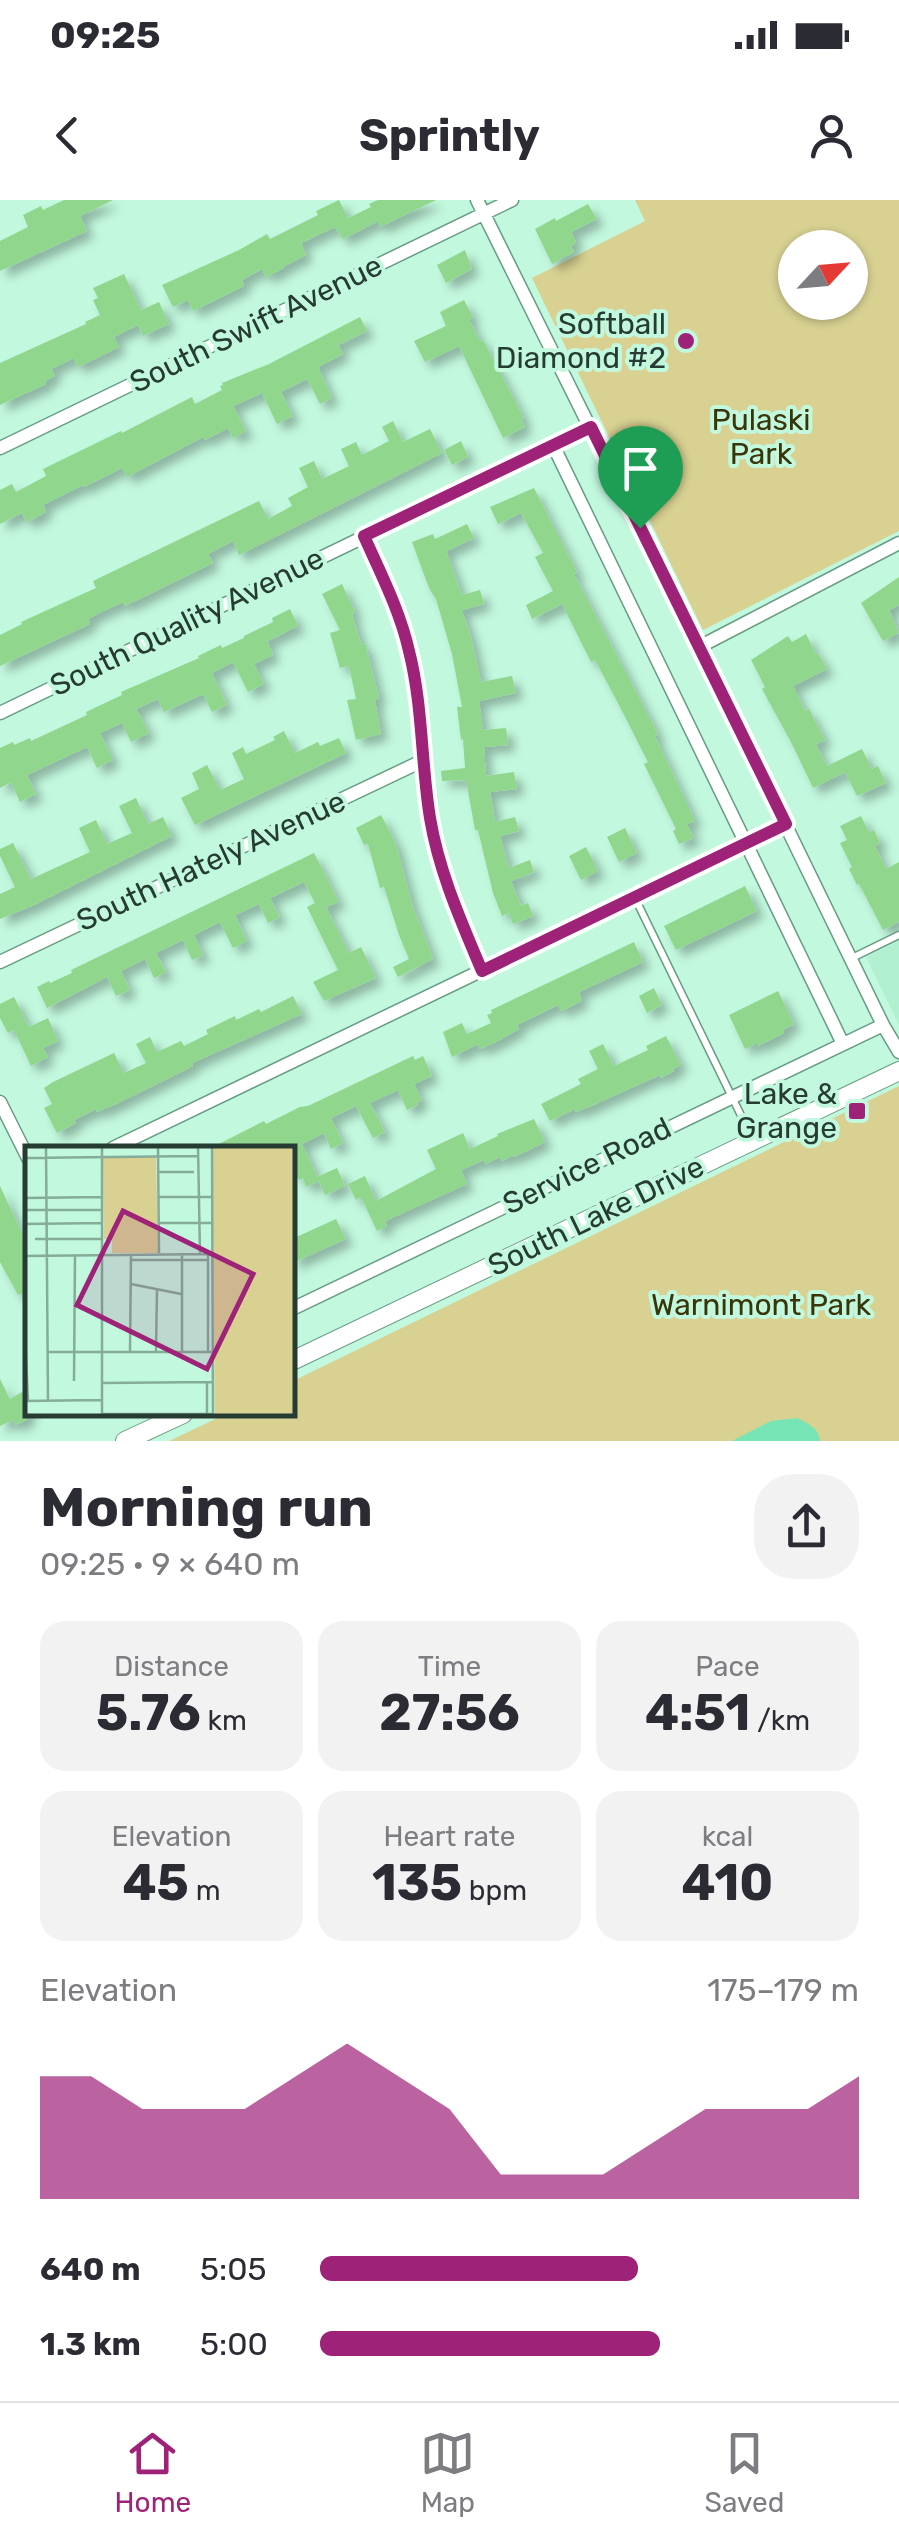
<!DOCTYPE html>
<html lang="en">
<head>
<meta charset="utf-8">
<style>
  body { margin:0; font-family:Rubik,sans-serif; background:#f2f2f3; color:#2b2b33; height:100vh; display:flex; flex-direction:column; font-size:38px; white-space:nowrap }
  * { box-sizing:border-box; margin:0 }
  p { font-size:32px; color:#7c7c81 }
  .icon { flex:none; width:55px; height:55px; fill:none; stroke:currentColor; stroke-width:2; stroke-linecap:round; stroke-linejoin:round }
  .map { position:relative; height:1241px; overflow:hidden }
  .sheet { display:flex; flex-direction:column; background:#fff; flex:1 }
  .sheet>* { flex:none }
  .needle { width:65px; rotate:64deg }
  .fabs { position:absolute; left:778px; top:30px; display:grid; gap:20px }
  .fabs a { display:grid; place-items:center; width:90px; height:90px; border-radius:50%; background:#fff; box-shadow:0 2px 8px #0004; font-size:50px }
  .pin { position:absolute; display:grid; place-items:center; width:85px; height:85px; color:#fff; margin:-102px -42px; border-radius:50% 50% 50% 0; rotate:-45deg; box-shadow:0 0 10px #0007 }
  .pin .icon { rotate:45deg }
  .round { display:grid; place-items:center; flex:none; width:105px; height:105px; border-radius:40px; background:#f2f2f3 }
  .overview { display:flex; align-items:center; justify-content:space-between; height:170px; padding:0 40px }
  h1 { font-size:55px; font-weight:700; line-height:75px }
  .stats { display:grid; grid-template-columns:repeat(3,1fr); gap:15px; height:170px; padding:10px 40px }
  .stats div { display:grid; align-content:center; border-radius:25px; background:#f2f2f3; text-align:center }
  .stats b { font-size:50px; font-weight:700 }
  .stats small { font-size:28px; font-weight:400 }
  .stats p { font-size:28px }
  .chart { height:280px; padding:20px 40px }
  .chart p { display:flex; justify-content:space-between }
  .chart svg { width:100%; height:180px; margin-top:10px; fill:#9d2278; opacity:.7 }
  ul { padding:0 40px; list-style:none; font-size:32px }
  li { display:grid; grid-template-columns:160px 120px 1fr; align-items:center; height:75px }
  li i { height:25px; border-radius:12px; background:#9d2278 }
  .status { display:flex; justify-content:space-between; align-items:center; height:70px; padding:0 50px; background:#fff; direction:ltr }
  .status svg { height:28px; fill:currentColor }
  header { display:flex; justify-content:space-between; align-items:center; height:130px; padding:0 40px; background:#fff; font-size:45px; font-weight:700 }
  .tab-bar { display:flex; justify-content:space-around; align-items:center; height:140px; border-top:2px solid #e1e1e2; background:#fff; font-size:28px; color:#7c7c81 }
  .tab-bar a { display:grid; justify-items:center; gap:5px }
  .tab-bar .current { color:#9d2278 }
  .map>svg:first-child { display:block }
  .built { fill:#b1f0d1 }
  .green { fill:#d8d192; fill-rule:evenodd }
  .water { fill:#76e4b4 }
  .building { fill:#90d68c; filter:url(#shadow) }
  .lines { fill:none; stroke-linecap:round; stroke-linejoin:round }
  .lane-casing { stroke:#689b83; stroke-width:9 }
  .street-casing { stroke:#689b83; stroke-width:15 }
  .secondary-casing { stroke:#689b83; stroke-width:20 }
  .lane { stroke:#fff; stroke-width:6 }
  .street { stroke:#fff; stroke-width:12 }
  .secondary { stroke:#fff; stroke-width:18 }
  .route-casing { stroke:#fff; stroke-width:20 }
  .route { stroke:#9d2278; stroke-width:12 }
  .poi-dot { fill:#9d2278; stroke:#c2f8de; stroke-width:4 }
  .labels { text-anchor:middle; dominant-baseline:central; stroke-width:8; stroke-linejoin:round; paint-order:stroke }
  .street-label { font-size:30px; fill:#263b31; stroke:#c2f8de }
  .poi-label { font-size:30px; fill:#263b31; stroke:#c2f8de; text-anchor:end }
  .park-label { font-size:30px; fill:#3a3509; stroke:#c2f8de }
  .inset-road { fill:none; stroke:#84ac99; stroke-width:2.5 }
  .view { fill:#9d2278; fill-opacity:0.15; stroke:#9d2278; stroke-width:5 }
  .inset-edge { fill:none; stroke:#263b31; stroke-width:5 }
</style>
</head>
<body>
<div class="status"><b>09:25</b><svg viewBox="0 0 49 12"><path d="M0 12V9h3v3zM5 12V6h3v6zM10 12V3h3v9zM15 12V0h3v12zM26 1h20v11H26zM47 4h2v5h-2z"/></svg></div>
<header><svg class="icon" aria-label="back" viewBox="0 0 24 24"><path d="M15 5l-7 7 7 7"/></svg>Sprintly<svg class="icon" aria-label="person" viewBox="0 0 24 24"><circle cx="12" cy="8" r="4"/><path d="M4 21q1-7 8-7t8 7"/></svg></header>
<div class="map">
<svg width="899" height="1241" viewBox="0 0 899 1241">
  <defs>
    <filter id="shadow"><feDropShadow dx="7" dy="7" stdDeviation="5" flood-color="#0004"/></filter>
  </defs>
  <rect width="100%" height="100%" fill="#c2f8de"/>
  <path class="built" d="M899 741V825L866 757Z"/>
  <path class="green" d="M635 0H899V331L703 430 532 78 645 21ZM795 48H850V102H795Z
    M899 886V1241H169L226 1214H292L293 1181Z"/>
  <path class="water" d="M797 1218C807 1223 819 1228 820 1241H732L771 1221Z"/>
  <path class="building" d="M64 0H113L80 16 87 31 0 71V41L28 27 23 15 41 6 43 10Z
    M339 0 348 18 371 7 369 4 378 0H436L380 27 378 21 343 39 335 27 301 43 306 55 283 67 284 68 266 77 262 69 242 80 244 86 193 111 188 100 173 107 162 85 239 50 267 34 270 39 318 15 316 11Z
    M588 4 597 19 571 32 576 42 571 47 574 52 552 64 535 29 555 18 556 21Z
    M465 50 472 69 446 83 437 65Z
    M124 74 141 110 159 102 169 124 143 136 138 125 114 137 119 147 78 167 74 158 51 169 55 176 45 181 46 184 0 205V163L86 124 85 122 100 115 93 100 98 98 93 88Z
    M464 100 473 117 469 119 480 141 483 140 485 144 524 218 521 220 525 227 503 238 459 146 425 162 414 141 446 126 440 112Z
    M360 117 367 131 338 145 343 154 318 167 332 198 320 204 307 179 281 192 293 216 277 224 262 193 233 206 246 231 233 238 228 228 205 240 203 237 127 277 122 268 84 287 83 285 43 305 46 312 27 322 22 313 0 324V290L12 284 16 292 46 276 43 269 121 231 122 233 192 197 195 204 222 190 220 186 223 185 222 183 269 164Z
    M393 221 403 242 430 229 442 253 239 355 233 341 208 354 213 363 125 406 123 402 99 413 88 419 90 424 0 466V435L22 424 21 422 96 388 93 381 259 301 268 319 292 306 288 298 308 287 299 268 314 261 322 279 349 266 341 249 356 242 362 255 389 241 382 227Z
    M461 241 468 257 452 265 444 250Z
    M534 288 577 372 574 374 658 534 655 536 695 621 687 624 694 638 679 644 673 631 676 629 644 564 648 562 619 505 595 460 591 462 562 404 532 419 526 405 553 391 535 357 543 353 521 313 498 324 490 307Z
    M467 324 474 338 446 351 462 395 480 390 484 404 462 410 472 441 481 482 512 476 516 493 479 501 483 530 506 528 508 545 484 547 486 576 514 572 517 589 490 592 495 622 515 617 519 631 500 636 509 668 530 660 534 672 511 681 521 706 528 703 533 716 513 724 509 713 502 716 493 693 478 630H475L466 580 442 581 441 571 465 568 463 539 461 540 457 507H462L452 454 436 399 429 388 412 342 433 334 435 339Z
    M899 377V405L889 410 899 433 883 441 861 403Z
    M342 384 355 412 352 414 361 444 365 443 379 498 375 500 381 534 356 540 347 500 356 499 349 466 340 468 330 433 340 430 322 394Z
    M290 409 298 426 267 441 273 455 254 464 264 484 248 492 233 462 212 473 227 505 212 512 203 494 164 512 158 499 136 509 149 533 131 542 122 523 100 533 113 560 97 568 87 547 27 575 36 594 20 602 11 582 0 588V548L13 542 14 545 30 538 31 541 87 515 86 512 122 495 121 492 199 458 198 456 221 445 222 448 244 438V436L273 422 272 418Z
    M806 434 816 454 818 453 827 469 793 486 805 511 809 509 825 540 816 544 827 566 862 549 872 569 878 566 886 583 857 596 845 572 813 588 792 544 762 489 765 487 751 460 788 436 792 442Z
    M284 531 295 553 318 542 320 546 339 538 346 553 195 625 181 598 199 589 192 573 207 565 220 590 244 579 232 553 243 547 246 554 275 540 273 537Z
    M136 598 148 624 163 617 172 636 34 705 0 719V694L15 687 0 656V649L13 643 31 679 90 652 79 628 96 620 107 644 132 633 119 606Z
    M381 615 396 644 412 704 433 759 398 777 393 767 409 759 399 735 384 687 380 688 368 644 364 645 356 628Z
    M861 616 869 632 874 630 880 643 875 646 886 669 899 662V722L883 730 859 684 857 685 849 669 852 667 840 643 847 640 840 626Z
    M625 628 637 653 619 662 607 637Z
    M586 647 598 671 581 680 569 656Z
    M314 653 339 702 326 707 349 753 361 747 376 778 324 801 313 782 338 770 307 707 315 703 304 682 270 698 280 717 268 723 259 704 235 715 247 741 233 748 220 722 194 735 203 755 192 760 183 740 156 753 166 772 154 778 145 759 121 771 130 790 116 796 107 777 47 808 37 787 49 781 50 783 72 773 71 770Z
    M745 686 757 711 676 750 664 726Z
    M634 742 643 762 579 792 582 801 561 811 558 805 517 825 519 829 496 842 480 849 478 844 452 857 443 832 462 823 467 834 491 823 487 815 492 813 491 810Z
    M654 788 662 805 647 813 639 796Z
    M778 791 794 824 783 830 784 833 758 846 757 843 745 849 729 815Z
    M293 796 302 814 192 863 193 866 116 904 97 912 96 909 74 920 76 923 57 933 44 908 52 904 44 888 53 882 114 853 124 873 146 863 136 844 150 837 157 852 181 841 184 846 208 834 206 830 235 816 236 820 259 809 261 812Z
    M14 797 29 827 48 818 58 841 43 848 48 857 31 866 14 830 8 833 0 818V804Z
    M666 836 681 865 673 869 674 871 661 878 660 875 591 906 576 912 575 909 550 921 541 904 581 884 578 879 598 869 589 851 603 844 614 866 648 850 646 846Z
    M413 856 415 860 423 856 432 876 414 884 422 900 417 902 418 905 407 910 398 890 370 903 385 932 373 938 356 906 331 918 343 943 331 949 324 933 302 944 317 977 337 968 345 986 325 995 319 981 306 987 303 978 299 980 292 967V948H211L264 921 266 924 300 907 308 906Z
    M534 919 545 942 514 957 513 955 502 961 500 957 486 964 484 960 461 970 467 984 385 1021 387 1026 377 1031 361 997 356 1000 348 984 365 976 376 1001 436 969 427 950 463 933 470 949 498 936 497 934Z
    M0 986 28 1046V1091L18 1095 0 1062Z
    M336 1019 346 1039 292 1063V1039Z
    M0 1179 10 1199 22 1192 28 1203V1219L15 1225 13 1220 0 1226Z"/>
  <g class="lines">
    <defs>
      <path id="lane" d="M635 698 752 938
        M852 758 899 735"/>
      <path id="street" d="M477 0 690 429 883 825 899 852
        M553 245 843 844
        M0 248 512 0
        M364 337C381 374 400 411 410 451 425 516 421 584 436 649 447 691 466 731 483 771
        M699 447 899 343
        M0 513 591 227
        M0 762 422 561
        M0 902 28 958
        M113 948 786 624
        M292 1109 883 825"/>
      <path id="secondary" d="M292 1161 899 871
        M125 1241 183 1214"/>
    </defs>
    <use href="#lane" class="lane-casing"/>
    <use href="#street" class="street-casing"/>
    <use href="#secondary" class="secondary-casing"/>
    <use href="#lane" class="lane"/>
    <use href="#street" class="street"/>
    <use href="#secondary" class="secondary"/>
  </g>
  <g class="lines">
    <defs>
      <path id="route" d="M591 227 786 624 482 771C461 721 439 672 430 618 421 563 423 506 409 451 400 411 381 374 364 336Z"/>
    </defs>
    <use href="#route" class="route-casing"/>
    <use href="#route" class="route"/>
  </g>
  <g class="poi-dot">
    <circle cx="686" cy="141" r="10"/>
    <rect x="847" y="901" width="20" height="20" rx="5"/>
  </g>
  <g class="labels">
    <g class="street-label">
      <text transform="translate(256 124) rotate(-26)">South Swift Avenue</text>
      <text transform="translate(187 422) rotate(-26)">South Quality Avenue</text>
      <text transform="translate(211 661) rotate(-25)">South Hately Avenue</text>
      <text transform="translate(587 966) rotate(-26)">Service Road</text>
      <text transform="translate(596 1016) rotate(-26)">South Lake Drive</text>
    </g>
    <g class="poi-label">
      <text x="666" y="124">Softball<tspan x="666" dy="34">Diamond #2</tspan></text>
      <text x="837" y="894">Lake &amp;<tspan x="837" dy="34">Grange</tspan></text>
    </g>
    <g class="park-label">
      <text x="761" y="220">Pulaski<tspan x="761" dy="34">Park</tspan></text>
      <text x="761" y="1105">Warnimont Park</text>
    </g>
  </g>
  <g transform="translate(25 946)">
    <rect width="270" height="270" fill="#c2f8de"/>
    <path d="M187 0H270V270H190ZM78 11H131L133 107H87V93H79Z" fill="#d8d192"/>
    <path class="inset-road" d="M21 0 23 255M77 0V270M133 0 134 107M173 0 175 109M187 0 188 270M0 12 173 10M133 26H169M133 51H188M0 52 77 51M0 64H77M133 77H188M0 78 77 77M10 93H77M0 110 187 108M106 114H183M106 138 156 148M0 189 3 254M105 205 106 109M131 205 132 144M157 205V109M183 205V109M23 206H188M49 235 50 109M78 237 188 236M0 255 77 254M77 268H188M182 268V236"/>
    <path class="view" d="M98 65 228 128 182 223 52 159Z"/>
    <rect width="270" height="270" class="inset-edge"/>
  </g>
</svg>
<div class="fabs">
<a><svg class="needle" viewBox="-14 -14 28 28"><path d="M0-13l5 13h-10z" fill="#e53935"/><path d="M0 13l5-13h-10z" fill="#7c7c81"/></svg></a>
</div>
<div class="pin" style="left:640px;top:328px;background:#1e9e55"><svg class="icon" aria-label="arrive" viewBox="0 0 24 24"><path d="M6 21V4h12l-3 4 3 4H6"/></svg></div>
</div>
<section class="sheet">
<div class="overview"><div><h1>Morning run</h1><p>09:25 · 9 × 640 m</p></div><a class="round"><svg class="icon" aria-label="share" viewBox="0 0 24 24"><path d="M12 15V3M7 8l5-5 5 5M5 13v7h14v-7"/></svg></a></div>
<div class="stats">
<div><p>Distance</p><b>5.76<small> km</small></b></div>
<div><p>Time</p><b>27:56</b></div>
<div><p>Pace</p><b>4:51<small> /km</small></b></div>
</div>
<div class="stats">
<div><p>Elevation</p><b>45<small> m</small></b></div>
<div><p>Heart rate</p><b>135<small> bpm</small></b></div>
<div><p>kcal</p><b>410</b></div>
</div>
<div class="chart"><p><span>Elevation</span>175–179 m</p>
<svg viewBox="0 0 160 44" preserveAspectRatio="none"><path d="M0 44V14L10 14L20 22L30 22L40 22L50 14L60 6L70 14L80 22L90 38L100 38L110 38L120 30L130 22L140 22L150 22L160 14V44z"/></svg>
</div>
<ul>
<li><b>640 m</b>5:05<i style="width:59%"></i></li>
<li><b>1.3 km</b>5:00<i style="width:63%"></i></li>
</ul>
</section>
<nav class="tab-bar">
<a class="current"><svg class="icon" aria-label="home" viewBox="0 0 24 24"><path d="M3 11l9-7 9 7M6 9v11h12V9"/></svg>Home</a>
<a><svg class="icon" aria-label="map" viewBox="0 0 24 24"><path d="M3 6l6-2 6 2 6-2v14l-6 2-6-2-6 2zM9 4v14M15 6v14"/></svg>Map</a>
<a><svg class="icon" aria-label="saved" viewBox="0 0 24 24"><path d="M7 4h10v16l-5-4-5 4z"/></svg>Saved</a>
</nav>
</body>
</html>
